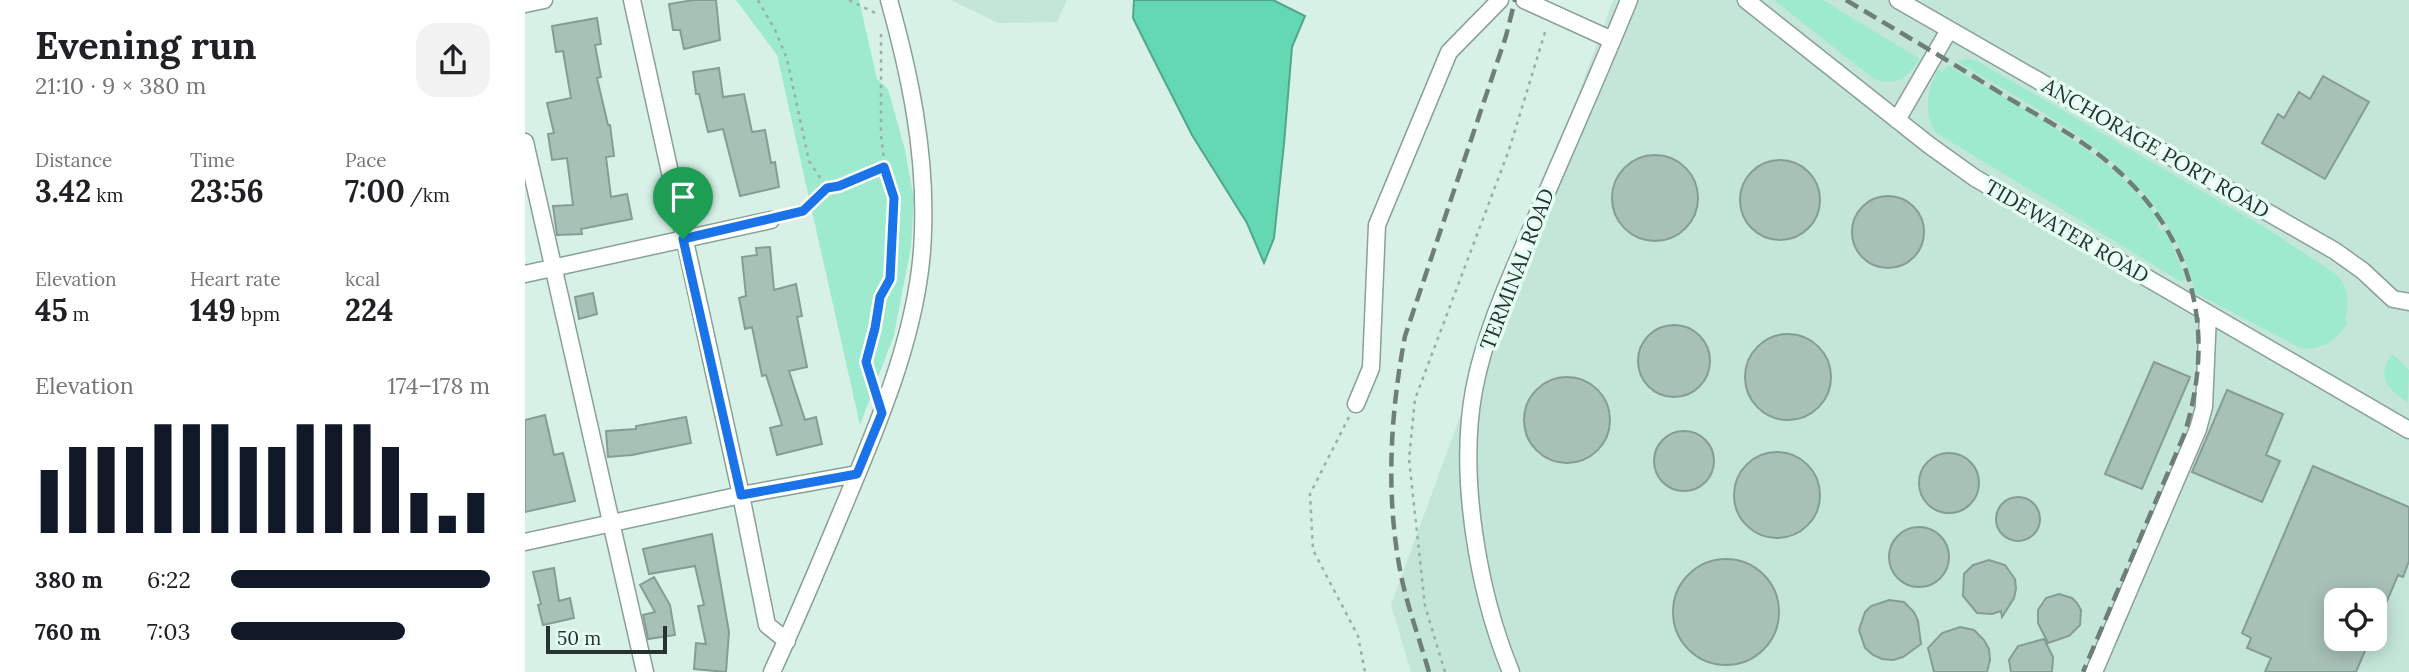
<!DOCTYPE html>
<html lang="en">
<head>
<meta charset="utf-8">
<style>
  body { margin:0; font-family:Lora,serif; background:#f2f2f2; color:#202124; height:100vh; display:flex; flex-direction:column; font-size:26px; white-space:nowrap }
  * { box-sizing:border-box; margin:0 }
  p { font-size:23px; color:#757577 }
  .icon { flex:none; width:38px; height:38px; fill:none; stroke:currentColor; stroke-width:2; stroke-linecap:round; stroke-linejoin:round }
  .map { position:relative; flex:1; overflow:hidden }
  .details { display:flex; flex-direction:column; background:#fff; width:525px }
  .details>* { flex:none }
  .buttons { position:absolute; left:1799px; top:588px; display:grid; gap:14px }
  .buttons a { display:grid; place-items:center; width:63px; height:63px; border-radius:14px; background:#fff; box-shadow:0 4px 18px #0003; font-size:35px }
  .scale { position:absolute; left:21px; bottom:18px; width:121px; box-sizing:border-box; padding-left:7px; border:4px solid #28322e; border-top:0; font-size:19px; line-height:24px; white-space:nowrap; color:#28322e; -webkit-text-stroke:5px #e4fef4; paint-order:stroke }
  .pin { position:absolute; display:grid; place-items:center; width:60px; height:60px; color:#fff; margin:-72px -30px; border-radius:50% 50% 50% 0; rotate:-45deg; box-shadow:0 0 7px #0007 }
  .pin .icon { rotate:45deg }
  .round { display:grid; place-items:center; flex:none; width:74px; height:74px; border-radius:21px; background:#f2f2f2 }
  .overview { display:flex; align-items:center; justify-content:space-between; height:119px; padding:0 35px }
  h1 { font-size:38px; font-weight:700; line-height:52px }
  .figures { display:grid; grid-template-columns:repeat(3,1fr); gap:10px; height:119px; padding:7px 35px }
  .figures div { display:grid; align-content:center }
  .figures b { font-size:30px; font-weight:700 }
  .figures small { font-size:19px; font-weight:400 }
  .figures p { font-size:19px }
  .chart { height:196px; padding:14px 35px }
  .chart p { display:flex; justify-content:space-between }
  .chart svg { width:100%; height:126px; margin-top:7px; stroke:#111827; stroke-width:6 }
  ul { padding:0 35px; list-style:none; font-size:23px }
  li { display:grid; grid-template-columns:112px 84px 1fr; align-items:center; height:52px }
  li i { height:18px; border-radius:9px; background:#111827 }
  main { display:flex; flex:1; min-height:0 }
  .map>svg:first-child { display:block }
  .built { fill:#c4e6d9; fill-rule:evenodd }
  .green { fill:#9deace }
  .water { fill:#63d8b3; stroke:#51a68b; stroke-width:2 }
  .building { fill:#a8c1b7; stroke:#859d94; stroke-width:2 }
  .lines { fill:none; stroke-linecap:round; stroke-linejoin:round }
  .minor-casing { stroke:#89a197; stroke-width:19 }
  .path { stroke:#9bafa7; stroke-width:2.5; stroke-dasharray:3.5 5; stroke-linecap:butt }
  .minor { stroke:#fff; stroke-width:16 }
  .rail { stroke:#6e7f78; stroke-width:4.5; stroke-dasharray:14 7; stroke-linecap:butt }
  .route-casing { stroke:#fff; stroke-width:14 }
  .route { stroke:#1a73e8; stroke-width:9 }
  .labels { text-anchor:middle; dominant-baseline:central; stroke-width:7; stroke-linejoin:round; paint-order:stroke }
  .street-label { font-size:21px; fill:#28322e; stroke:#e4fef4 }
</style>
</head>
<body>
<main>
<section class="details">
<div class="overview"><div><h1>Evening run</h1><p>21:10 · 9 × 380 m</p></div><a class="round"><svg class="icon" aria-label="share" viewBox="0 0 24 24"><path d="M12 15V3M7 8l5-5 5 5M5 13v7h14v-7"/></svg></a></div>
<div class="figures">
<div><p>Distance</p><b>3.42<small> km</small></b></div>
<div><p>Time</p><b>23:56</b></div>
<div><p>Pace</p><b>7:00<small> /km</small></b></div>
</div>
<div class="figures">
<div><p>Elevation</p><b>45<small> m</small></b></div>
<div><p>Heart rate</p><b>149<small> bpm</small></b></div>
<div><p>kcal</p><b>224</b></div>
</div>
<div class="chart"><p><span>Elevation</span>174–178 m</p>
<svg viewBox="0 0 160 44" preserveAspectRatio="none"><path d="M5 44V22M15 44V14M25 44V14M35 44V14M45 44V6M55 44V6M65 44V6M75 44V14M85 44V14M95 44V6M105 44V6M115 44V6M125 44V14M135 44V30M145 44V38M155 44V30"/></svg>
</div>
<ul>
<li><b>380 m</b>6:22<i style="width:100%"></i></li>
<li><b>760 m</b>7:03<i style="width:67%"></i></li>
</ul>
</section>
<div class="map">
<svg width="1884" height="672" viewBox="0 0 1884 672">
  <rect width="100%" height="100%" fill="#d7f1e7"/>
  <path class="built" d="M426 0H542L532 22 473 23Z
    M1088 0H1884V672H886L866 605ZM1811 600H1850V639H1811Z"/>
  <path class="green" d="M211 0H334L352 79 363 89 380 150 389 199 386 247 369 335 335 425 252 55Z
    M1249 0H1298L1395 59C1381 78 1374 87 1349 79Z
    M1444 59 1452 61 1744 230 1811 274C1824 288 1825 302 1820 320L1823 322C1813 340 1799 348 1778 349L1670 293C1643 172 1528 119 1431 61Z
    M1423 65C1489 105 1594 156 1635 222L1632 224 1636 231 1640 229 1661 279 1655 281 1410 132C1398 110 1402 91 1413 70L1417 72Z
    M1867 355 1871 357 1884 370 1883 403C1865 391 1849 377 1867 355Z"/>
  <path class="water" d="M609 0H748L780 16 767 47 759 144 749 238 739 263 722 223 667 135 632 66 608 18Z"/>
  <path class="building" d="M169 0H191L195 40 159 49 155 30H148L144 4Z
    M72 18 76 44 70 45 76 77 72 78 83 125H85L89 156 81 157 86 197 102 194 107 219 56 229 57 234 32 235 28 206 48 205 42 158 27 160 23 134 29 133 22 103 46 98 38 51 31 52 27 26Z
    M194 68 198 97 219 94 227 132 240 130 246 163 250 162 254 187 215 196 198 129 183 132 174 94H171L168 72Z
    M1798 76 1844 102 1800 179 1737 143 1753 114 1759 118 1774 92 1785 99Z
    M1087 198a43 43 0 1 1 86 0a43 43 0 1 1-86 0Z
    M1215 200a40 40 0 1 1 80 0a40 40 0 1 1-80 0Z
    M1327 232a36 36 0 1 1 72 0a36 36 0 1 1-72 0Z
    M245 247 249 290 271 284 277 316 272 317 282 367 264 371 280 420 291 417 297 444 252 455 245 428 257 425 241 375 237 376 227 327 220 329 214 298 221 296 217 257 232 255 231 248Z
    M68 293 72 314 54 319 50 297Z
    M1113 361a36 36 0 1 1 72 0a36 36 0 1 1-72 0Z
    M1220 377a43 43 0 1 1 86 0a43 43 0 1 1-86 0Z
    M1629 362 1665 377 1617 489 1580 474Z
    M999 420a43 43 0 1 1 86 0a43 43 0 1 1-86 0Z
    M1702 390 1758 414 1741 455 1755 461 1737 502 1667 472Z
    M20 415 29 455 38 453 50 501 0 512V420Z
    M161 417 166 443 107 455 83 457 81 431 111 429V426Z
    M1129 461a30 30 0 1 1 60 0a30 30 0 1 1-60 0Z
    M1209 495a43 43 0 1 1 86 0a43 43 0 1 1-86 0Z
    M1394 483a30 30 0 1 1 60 0a30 30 0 1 1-60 0Z
    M1788 466 1884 507V561L1878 577 1873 575 1850 629V600H1811V639H1845L1831 672H1740L1746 658 1722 648 1726 638 1717 633Z
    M1471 519a22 22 0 1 1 44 0a22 22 0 1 1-44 0Z
    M1364 557a30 30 0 1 1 60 0a30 30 0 1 1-60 0Z
    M187 534 204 632 201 672 169 669 171 643 181 644 173 606 179 605 170 566 124 574 118 549Z
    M1148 612a53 53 0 1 1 106 0a53 53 0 1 1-106 0Z
    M1464 560 1480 565 1490 579 1491 589 1489 598 1477 617 1476 611 1467 614 1452 613 1438 596 1439 574 1448 565Z
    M29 568 34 601 45 598 49 618 18 625 13 605 16 604 8 572Z
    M129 577 145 605 150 635 123 639 118 615 130 612 115 585Z
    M1534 594 1547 598 1552 603 1556 610 1555 625 1544 636 1523 643 1513 623V610L1521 598Z
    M1364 600 1379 602 1389 612 1393 621 1396 644 1378 657 1368 660 1357 659 1348 655 1340 648 1334 630 1340 612 1346 606Z
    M1435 627 1449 630 1459 640 1464 649 1465 660 1462 672H1409L1403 648 1417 633Z
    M1519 639 1528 657 1527 672H1486L1484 660 1493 646Z"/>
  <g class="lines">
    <defs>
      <path id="minor" d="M107 0 216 495 242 625 262 641
        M999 0 1087 40
        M1221 0 1404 145 1450 178 1884 430
        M1373 0 1810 251 1838 271 1868 299 1884 302
        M0 4 19 0
        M1372 120 1424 30
        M0 142 120 672
        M0 274 246 220
        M831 404 846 368 852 225 924 52 975 0
        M0 542 216 495 332 474
        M247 672C271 620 293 568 315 515 352 427 396 328 398 231 401 152 385 75 364 0
        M986 672C953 592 933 476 949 390 960 331 986 276 1010 220 1041 147 1074 74 1104 0
        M1569 672 1673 429 1679 407 1683 314"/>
    </defs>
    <use href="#minor" class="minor-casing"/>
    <path class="path" d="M233 0 250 30 262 59 284 161 302 188 358 167
      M324 0 350 13
      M262 215 278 211 302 188
      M349 386 341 362 350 328 355 297 365 279 369 198 357 163 359 160 356 135V34
      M824 417 785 494 788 550 833 636 840 672
      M920 672 900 606 884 459 890 399 984 150 1021 29"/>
    <use href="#minor" class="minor"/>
    <path class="rail" d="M1321 0C1376 33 1431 65 1485 99 1521 120 1560 141 1591 169 1671 240 1691 335 1659 435L1558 672
      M904 672C895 641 884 611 877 580 860 499 865 415 880 336L981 36 990 0"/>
  </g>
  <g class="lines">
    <defs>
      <path id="route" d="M359 167 369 198 365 279 355 297 350 328 341 362 357 413 332 474 216 495 158 239 278 211 302 188 314 186Z"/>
    </defs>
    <use href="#route" class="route-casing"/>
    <use href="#route" class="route"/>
  </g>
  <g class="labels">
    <g class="street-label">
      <text transform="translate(1631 148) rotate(30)">ANCHORAGE PORT ROAD</text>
      <text transform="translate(1542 231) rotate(30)">TIDEWATER ROAD</text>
      <text transform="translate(992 269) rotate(-69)">TERMINAL ROAD</text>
    </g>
  </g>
</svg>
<div class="buttons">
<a><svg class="icon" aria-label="locate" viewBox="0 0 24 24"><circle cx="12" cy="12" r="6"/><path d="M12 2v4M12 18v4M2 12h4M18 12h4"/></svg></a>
</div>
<div class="scale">50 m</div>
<div class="pin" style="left:158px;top:239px;background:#1e9e55"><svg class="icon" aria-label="arrive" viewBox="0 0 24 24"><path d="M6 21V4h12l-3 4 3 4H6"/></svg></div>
</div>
</main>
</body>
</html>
